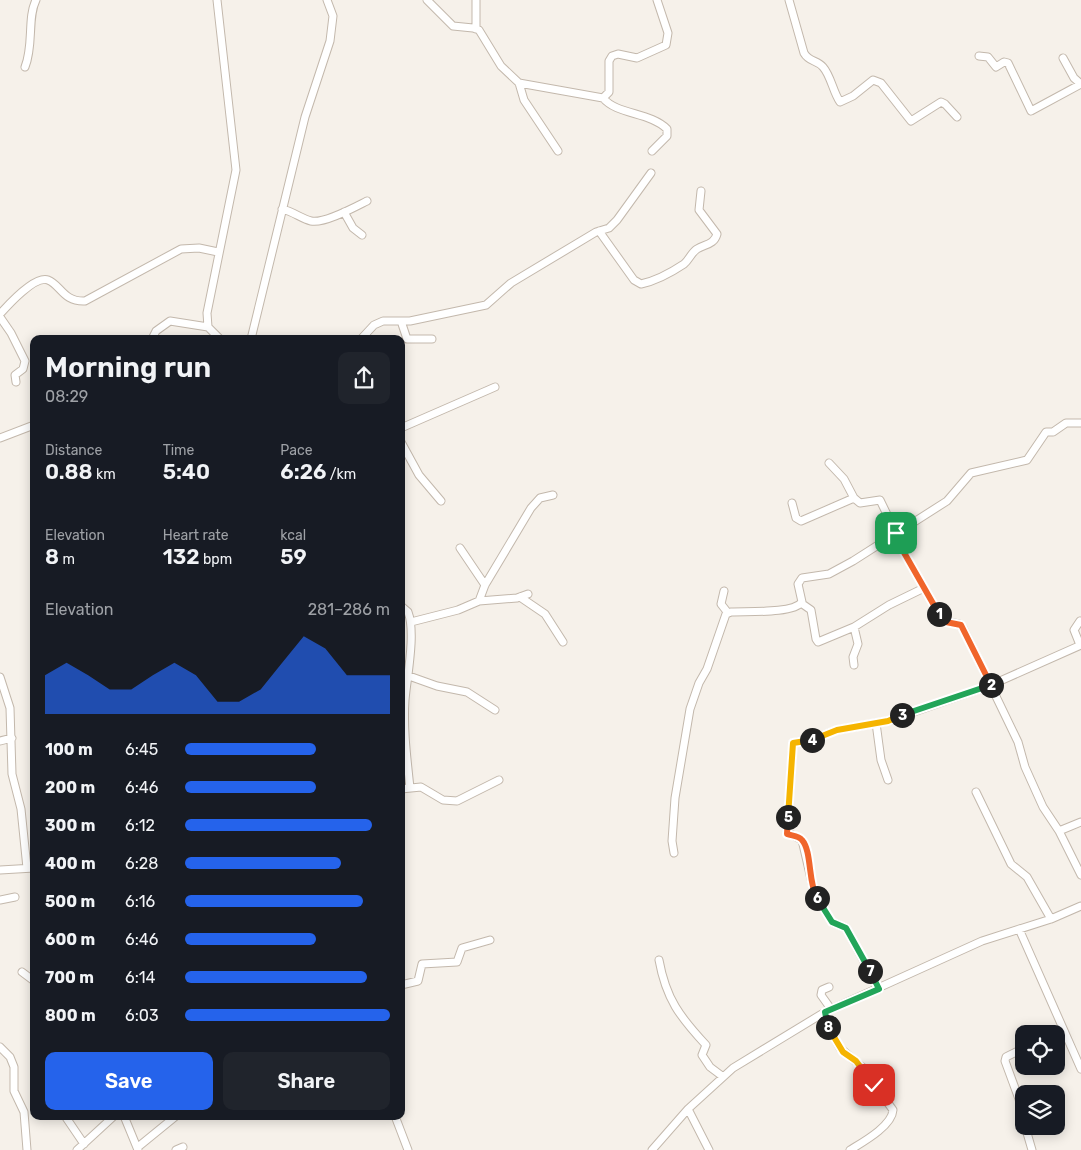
<!DOCTYPE html>
<html lang="en">
<head>
<meta charset="utf-8">
<style>
  body { margin:0; font-family:Rubik,sans-serif; background:#20242c; color:#f1f3f6; height:100vh; display:flex; flex-direction:column; font-size:19px; white-space:nowrap }
  * { box-sizing:border-box; margin:0 }
  p { font-size:16px; color:#9ea1a6 }
  .icon { flex:none; width:28px; height:28px; fill:none; stroke:currentColor; stroke-width:2; stroke-linecap:round; stroke-linejoin:round }
  .map { position:relative; flex:1; overflow:hidden }
  .side { position:absolute; left:30px; top:335px; width:375px; height:785px; display:flex; flex-direction:column; background:#171b24; border-radius:10px; box-shadow:0 2px 12px #0003 }
  .side>* { flex:none }
  .fabs { position:absolute; left:1015px; top:1025px; display:grid; gap:10px }
  .fabs a { display:grid; place-items:center; width:50px; height:50px; border-radius:10px; background:#171b24; box-shadow:0 2px 12px #0003; font-size:25px }
  .pin { position:absolute; display:grid; place-items:center; width:42px; height:42px; color:#fff; margin:-21px; border-radius:10px; box-shadow:0 2px 8px #0006 }
  .km { position:absolute; width:25px; height:25px; margin:-12px; border-radius:50%; background:#222; color:#fff; font-size:14px; line-height:25px; text-align:center }
  .round { display:grid; place-items:center; flex:none; width:52px; height:52px; border-radius:10px; background:#20242c }
  .overview { display:flex; align-items:center; justify-content:space-between; height:85px; padding:0 15px }
  h1 { font-size:28px; font-weight:600; line-height:38px }
  .metrics { display:grid; grid-template-columns:repeat(3,1fr); gap:8px; height:85px; padding:5px 15px }
  .metrics div { display:grid; align-content:center }
  .metrics b { font-size:21px; font-weight:600 }
  .metrics small { font-size:14px; font-weight:400 }
  .metrics p { font-size:14px }
  .chart { height:140px; padding:10px 15px }
  .chart p { display:flex; justify-content:space-between }
  .chart svg { width:100%; height:90px; margin-top:5px; fill:#2563eb; opacity:.7 }
  .button { display:flex; gap:10px; margin-top:auto; padding:10px 15px }
  .button a { flex:1; height:58px; border-radius:10px; background:#2563eb; color:#fff; font-size:20px; font-weight:600; line-height:58px; text-align:center }
  .button a+a { background:#20242c; color:#f1f3f6 }
  ul { padding:0 15px; list-style:none; font-size:16px }
  li { display:grid; grid-template-columns:80px 60px 1fr; align-items:center; height:38px }
  li i { height:12px; border-radius:6px; background:#2563eb }
  .map>svg:first-child { display:block }
  .lines { fill:none; stroke-linecap:round; stroke-linejoin:round }
  .minor-casing { stroke:#c3b8ac; stroke-width:9 }
  .minor { stroke:#fff; stroke-width:7 }
  .split-1-casing { stroke:#fff; stroke-width:10 }
  .split-2-casing { stroke:#fff; stroke-width:10 }
  .split-3-casing { stroke:#fff; stroke-width:10 }
  .split-4-casing { stroke:#fff; stroke-width:10 }
  .split-5-casing { stroke:#fff; stroke-width:10 }
  .split-6-casing { stroke:#fff; stroke-width:10 }
  .split-7-casing { stroke:#fff; stroke-width:10 }
  .split-8-casing { stroke:#fff; stroke-width:10 }
  .split-9-casing { stroke:#fff; stroke-width:10 }
  .split-1 { stroke:#f0652b; stroke-width:6 }
  .split-2 { stroke:#f0652b; stroke-width:6 }
  .split-3 { stroke:#22a559; stroke-width:6 }
  .split-4 { stroke:#f5b400; stroke-width:6 }
  .split-5 { stroke:#f5b400; stroke-width:6 }
  .split-6 { stroke:#f0652b; stroke-width:6 }
  .split-7 { stroke:#22a559; stroke-width:6 }
  .split-8 { stroke:#22a559; stroke-width:6 }
  .split-9 { stroke:#f5b400; stroke-width:6 }
</style>
</head>
<body>
<div class="map">
<svg width="1081" height="1150" viewBox="0 0 1081 1150">
  <rect width="100%" height="100%" fill="#f6f1ea"/>
  <g class="lines">
    <defs>
      <path id="minor" d="M217 0 236 170 207 313 208 327 220 339
        M427 0 453 26 473 28 479 30 501 66 519 83 603 98 609 92V61L612 56 618 54 637 58 666 45 668 33 657 0
        M476 0V29
        M789 0 804 53C809 62 817 60 823 67 831 76 833 92 840 102L853 96 873 80 881 83 911 121 941 102 945 104 957 117
        M979 56 988 57 996 67 1004 62 1008 63 1031 111 1081 84
        M1063 58 1074 78 1081 84
        M25 67C34 45 27 18 36 0
        M519 83 524 100 558 151
        M603 98C617 115 650 112 667 129V136L652 151
        M282 209C294 212 302 219 311 221 324 224 355 207 367 201
        M344 212 353 228 362 235
        M599 231 634 280 641 284C655 281 672 272 684 264 689 260 691 253 697 249 705 244 714 245 717 234L699 210 701 191
        M0 314C8 305 35 275 48 280 61 285 63 302 85 301L181 249 199 248 218 252
        M0 317 11 333 25 361 23 369 15 375 16 382
        M401 321 407 339H432
        M152 339 156 331 170 321 208 327
        M251 339 305 117 330 41 333 16 327 0
        M361 339 374 325 383 321H410L486 305 511 283 596 232 609 228 617 220 651 173
        M401 428 495 387
        M0 438 34 425
        M401 442 419 475 441 501
        M829 463 844 479 854 498
        M792 503 796 518 801 521 854 498 860 503 880 500 896 533
        M894 535 939 614 944 621 959 624 963 628 1018 742 1025 767 1043 807 1059 831 1081 875
        M460 548 485 585
        M724 591 721 604 728 613
        M520 597 545 614 563 642
        M479 601 517 598 528 594
        M801 603 811 610 816 639 818 642 854 627
        M401 606 408 612C416 633 407 676 405 700 403 729 407 759 410 788
        M1080 621 1074 630 1080 645
        M411 622 458 610 479 601 485 585 531 508 540 498 553 495
        M854 665 853 657 858 644 854 627 889 605 924 588
        M409 676 437 686 467 692 495 710
        M0 677 10 708 12 774 21 809 27 868
        M876 723 881 760 888 780
        M0 741 12 738
        M401 789 421 787 443 800 457 801 499 780
        M976 792 1011 864 1027 877 1051 919
        M1059 831 1081 822
        M674 853 672 841 675 798 690 709 699 683 707 669 726 614 731 612C747 611 793 614 802 602L798 584 802 578 829 574 853 561 947 501 971 473 1027 460 1046 432H1053L1066 423H1081
        M0 870 34 868
        M0 900 15 897
        M1019 929 1081 1069
        M659 960C666 999 680 1017 706 1045L702 1055 710 1067 722 1076
        M22 972 34 981
        M401 985 418 981 422 964 457 962 462 948 490 940
        M829 987 822 990 821 995 831 1009
        M879 989 846 928 832 922 815 896 802 840 787 832 793 743 810 740 837 730 888 721 991 685 1081 645
        M825 1012 827 1024 840 1048 862 1067 893 1110C892 1126 863 1142 850 1150
        M1051 1034 1062 1028
        M0 1047 10 1057 14 1067V1091L24 1112 27 1150
        M1024 1048 1006 1057 1005 1061 1019 1099 1024 1122
        M688 1109 709 1150
        M65 1116 84 1144
        M124 1116 138 1150
        M395 1116 408 1150
        M1025 1126 1032 1150
        M138 1147 176 1116
        M77 1150 114 1116
        M176 1150 183 1147
        M652 1150 688 1109 733 1068 825 1012 982 941 1051 919 1081 906"/>
    </defs>
    <use href="#minor" class="minor-casing"/>
    <use href="#minor" class="minor"/>
  </g>
  <g class="lines">
    <defs>
      <path id="split-1" d="M896 533 894 535 939 614"/>
      <path id="split-2" d="M939 614 946 622 961 625 991 685"/>
      <path id="split-3" d="M902 715 991 685"/>
      <path id="split-4" d="M812 740 837 730 888 721 902 715"/>
      <path id="split-5" d="M788 817 793 743 812 740"/>
      <path id="split-6" d="M788 817 787 834C792 836 798 835 802 840 812 851 808 883 817 898"/>
      <path id="split-7" d="M817 898 832 922 846 928 870 971"/>
      <path id="split-8" d="M828 1027 825 1012 879 989 870 971"/>
      <path id="split-9" d="M828 1027 843 1052 856 1061 874 1085"/>
    </defs>
    <use href="#split-1" class="split-1-casing"/>
    <use href="#split-2" class="split-2-casing"/>
    <use href="#split-3" class="split-3-casing"/>
    <use href="#split-4" class="split-4-casing"/>
    <use href="#split-5" class="split-5-casing"/>
    <use href="#split-6" class="split-6-casing"/>
    <use href="#split-7" class="split-7-casing"/>
    <use href="#split-8" class="split-8-casing"/>
    <use href="#split-9" class="split-9-casing"/>
    <use href="#split-1" class="split-1"/>
    <use href="#split-2" class="split-2"/>
    <use href="#split-3" class="split-3"/>
    <use href="#split-4" class="split-4"/>
    <use href="#split-5" class="split-5"/>
    <use href="#split-6" class="split-6"/>
    <use href="#split-7" class="split-7"/>
    <use href="#split-8" class="split-8"/>
    <use href="#split-9" class="split-9"/>
  </g>
</svg>
<div class="fabs">
<a><svg class="icon" aria-label="locate" viewBox="0 0 24 24"><circle cx="12" cy="12" r="6"/><path d="M12 2v4M12 18v4M2 12h4M18 12h4"/></svg></a>
<a><svg class="icon" aria-label="layers" viewBox="0 0 24 24"><path d="M12 4l9 5-9 5-9-5zM3 14l9 5 9-5"/></svg></a>
</div>
<div class="pin" style="left:896px;top:533px;background:#1e9e55"><svg class="icon" aria-label="arrive" viewBox="0 0 24 24"><path d="M6 21V4h12l-3 4 3 4H6"/></svg></div>
<div class="pin" style="left:874px;top:1085px;background:#d93025"><svg class="icon" aria-label="check" viewBox="0 0 24 24"><path d="M5 12l5 5 9-10"/></svg></div>
<b class="km" style="left:939px;top:614px">1</b>
<b class="km" style="left:991px;top:685px">2</b>
<b class="km" style="left:902px;top:715px">3</b>
<b class="km" style="left:812px;top:740px">4</b>
<b class="km" style="left:788px;top:817px">5</b>
<b class="km" style="left:817px;top:898px">6</b>
<b class="km" style="left:870px;top:971px">7</b>
<b class="km" style="left:828px;top:1027px">8</b>
<section class="side">
<div class="overview"><div><h1>Morning run</h1><p>08:29</p></div><a class="round"><svg class="icon" aria-label="share" viewBox="0 0 24 24"><path d="M12 15V3M7 8l5-5 5 5M5 13v7h14v-7"/></svg></a></div>
<div class="metrics">
<div><p>Distance</p><b>0.88<small> km</small></b></div>
<div><p>Time</p><b>5:40</b></div>
<div><p>Pace</p><b>6:26<small> /km</small></b></div>
</div>
<div class="metrics">
<div><p>Elevation</p><b>8<small> m</small></b></div>
<div><p>Heart rate</p><b>132<small> bpm</small></b></div>
<div><p>kcal</p><b>59</b></div>
</div>
<div class="chart"><p><span>Elevation</span>281–286 m</p>
<svg viewBox="0 0 160 44" preserveAspectRatio="none"><path d="M0 44V25L10 19L20 25L30 32L40 32L50 25L60 19L70 25L80 38L90 38L100 32L110 19L120 6L130 12L140 25L150 25L160 25V44z"/></svg>
</div>
<ul>
<li><b>100 m</b>6:45<i style="width:64%"></i></li>
<li><b>200 m</b>6:46<i style="width:64%"></i></li>
<li><b>300 m</b>6:12<i style="width:91%"></i></li>
<li><b>400 m</b>6:28<i style="width:76%"></i></li>
<li><b>500 m</b>6:16<i style="width:87%"></i></li>
<li><b>600 m</b>6:46<i style="width:64%"></i></li>
<li><b>700 m</b>6:14<i style="width:89%"></i></li>
<li><b>800 m</b>6:03<i style="width:100%"></i></li>
</ul>
<div class="button"><a>Save</a><a>Share</a></div>
</section>
</div>
</body>
</html>
